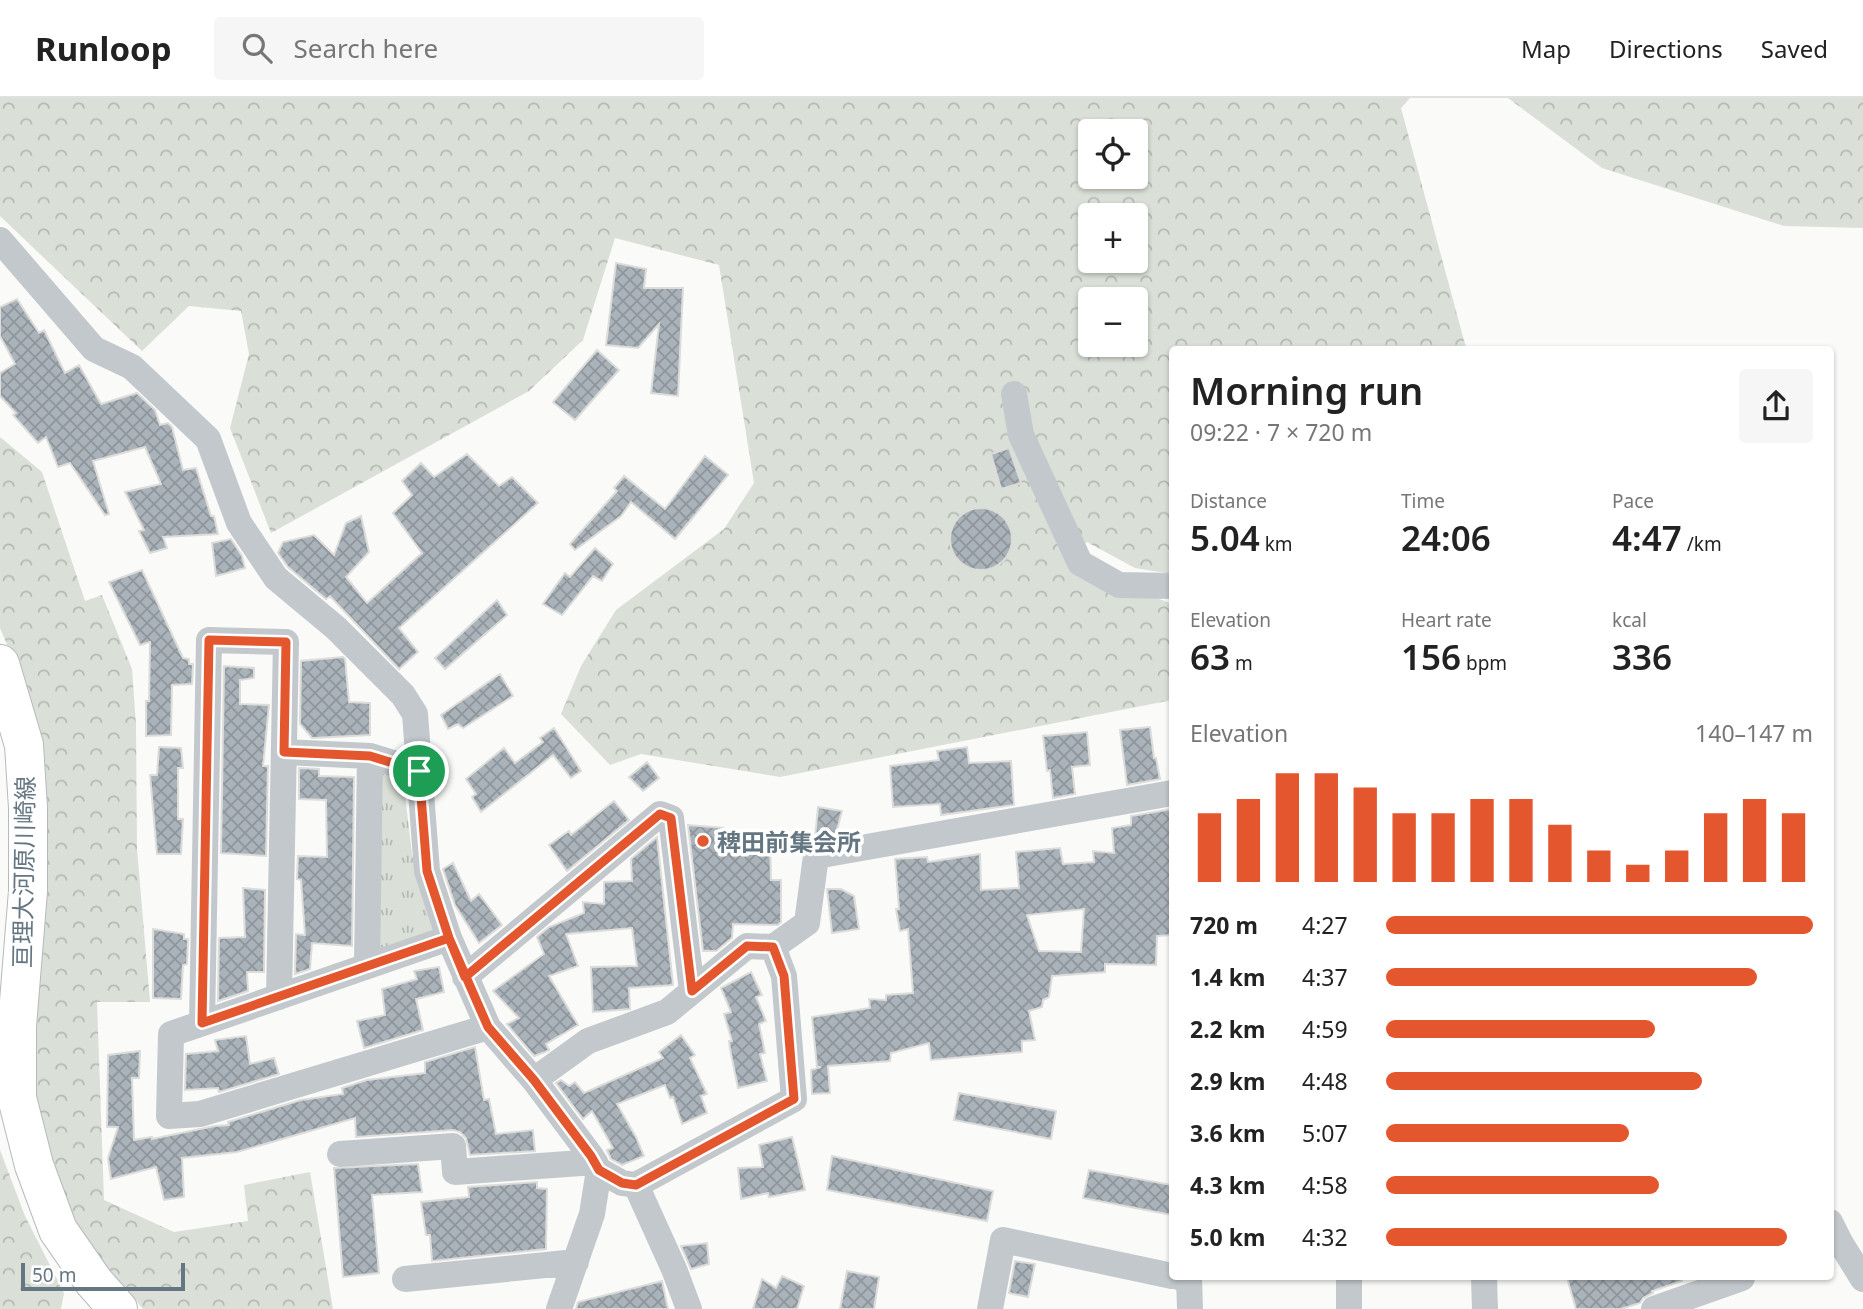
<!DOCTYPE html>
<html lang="en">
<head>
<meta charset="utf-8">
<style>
  body { margin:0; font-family:"Noto Sans","Noto Sans JP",sans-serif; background:#f6f6f6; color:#222; height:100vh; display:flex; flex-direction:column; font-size:26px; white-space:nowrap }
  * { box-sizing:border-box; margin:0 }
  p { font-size:23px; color:#767676 }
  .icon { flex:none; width:38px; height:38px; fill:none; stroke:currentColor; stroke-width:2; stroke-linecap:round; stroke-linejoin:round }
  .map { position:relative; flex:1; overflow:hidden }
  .panel { position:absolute; left:1169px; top:248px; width:665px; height:934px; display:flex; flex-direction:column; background:#fff; border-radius:7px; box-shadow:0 2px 5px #0004 }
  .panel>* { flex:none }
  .fabs { position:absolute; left:1078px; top:21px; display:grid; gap:14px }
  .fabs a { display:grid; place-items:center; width:70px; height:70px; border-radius:7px; background:#fff; box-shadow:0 2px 5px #0004; font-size:35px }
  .scale { position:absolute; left:21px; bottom:18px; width:164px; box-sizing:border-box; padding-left:7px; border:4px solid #657683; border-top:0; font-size:19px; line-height:24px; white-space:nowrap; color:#657683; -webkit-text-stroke:5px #fff; paint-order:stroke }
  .pin { position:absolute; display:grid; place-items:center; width:60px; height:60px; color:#fff; margin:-30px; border:4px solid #fff; border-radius:50%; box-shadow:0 2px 7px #0007 }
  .round { display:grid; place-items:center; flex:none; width:74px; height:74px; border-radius:7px; background:#f6f6f6 }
  .headline { display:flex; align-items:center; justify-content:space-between; height:119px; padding:0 21px }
  h1 { font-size:38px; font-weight:600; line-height:52px }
  .figures { display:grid; grid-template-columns:repeat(3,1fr); gap:10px; height:119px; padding:7px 21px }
  .figures div { display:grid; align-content:center }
  .figures b { font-size:35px; font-weight:600 }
  .figures small { font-size:19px; font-weight:400 }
  .figures p { font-size:19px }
  .chart { height:196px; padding:14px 21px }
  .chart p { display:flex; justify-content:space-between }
  .chart svg { width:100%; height:126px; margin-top:7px; stroke:#e4572e; stroke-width:6 }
  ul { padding:0 21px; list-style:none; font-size:23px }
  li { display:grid; grid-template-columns:112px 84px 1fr; align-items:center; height:52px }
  li i { height:18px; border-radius:9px; background:#e4572e }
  header { display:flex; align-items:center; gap:42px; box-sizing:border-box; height:98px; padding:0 35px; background:#fff; border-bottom:2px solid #e0e0e0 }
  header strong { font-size:33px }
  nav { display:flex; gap:38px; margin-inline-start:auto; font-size:24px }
  .search { width:490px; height:63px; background:#f6f6f6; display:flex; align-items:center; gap:18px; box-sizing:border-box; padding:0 24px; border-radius:7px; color:#767676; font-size:26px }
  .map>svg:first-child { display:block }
  .grass { fill:url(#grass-tufts) }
  .forest { fill:url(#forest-crowns); fill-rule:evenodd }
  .building { fill:url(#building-cross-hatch); stroke:#dcdcda; stroke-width:2; fill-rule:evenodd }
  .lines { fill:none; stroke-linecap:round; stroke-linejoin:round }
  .primary-casing { stroke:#b5babe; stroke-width:40 }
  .street { stroke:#c3c8cc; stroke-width:26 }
  .primary { stroke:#fff; stroke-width:38 }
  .route-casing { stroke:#fff; stroke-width:14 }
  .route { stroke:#e4572e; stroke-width:9 }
  .poi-dot { fill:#e4572e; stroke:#fff; stroke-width:2.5 }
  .labels { text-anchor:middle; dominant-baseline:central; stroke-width:7; stroke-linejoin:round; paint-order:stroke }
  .poi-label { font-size:24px; font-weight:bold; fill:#657683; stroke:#fff; text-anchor:start }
  .street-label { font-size:24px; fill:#657683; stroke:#fff }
</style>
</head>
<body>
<header>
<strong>Runloop</strong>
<div class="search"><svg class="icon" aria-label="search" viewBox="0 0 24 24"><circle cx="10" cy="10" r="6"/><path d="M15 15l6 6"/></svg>Search here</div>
<nav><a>Map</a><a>Directions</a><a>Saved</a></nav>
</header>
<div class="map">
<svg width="1863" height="1211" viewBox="0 0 1863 1211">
  <defs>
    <pattern id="grass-tufts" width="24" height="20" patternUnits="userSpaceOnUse" patternTransform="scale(1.75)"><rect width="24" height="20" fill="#dadfd7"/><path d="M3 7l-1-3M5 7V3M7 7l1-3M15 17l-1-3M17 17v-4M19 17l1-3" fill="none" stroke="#b4b9b4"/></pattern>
    <pattern id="forest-crowns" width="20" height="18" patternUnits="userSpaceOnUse" patternTransform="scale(1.75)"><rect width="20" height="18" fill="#dadfd7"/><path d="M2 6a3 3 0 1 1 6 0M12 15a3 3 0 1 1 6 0" fill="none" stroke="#b4b9b4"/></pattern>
    <pattern id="building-cross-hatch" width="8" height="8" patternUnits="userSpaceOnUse" patternTransform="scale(1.75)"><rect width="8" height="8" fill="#aab3b9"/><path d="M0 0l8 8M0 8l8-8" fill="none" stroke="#8e969c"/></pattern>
  </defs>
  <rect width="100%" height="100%" fill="#fafaf8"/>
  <path class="grass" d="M375 674 403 680 412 756 420 787 437 823 433 836 373 858Z"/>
  <path class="forest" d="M0 0H1410L1401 10 1465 246 1469 252H1172V476L1135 470 1087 444 1067 464 1172 506V602L780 679 641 656 610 667 561 616 581 568 616 512 724 431 754 385 719 167 615 140 583 242 529 293 271 435 230 330 249 256 241 213 189 208 142 253 0 118ZM1090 33H1136V79H1090ZM1090 117H1136V163H1090ZM1090 201H1136V247H1090Z
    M1508 0H1863V130L1784 128 1602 70Z
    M0 339 42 374 85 503 102 497 132 571 136 627 137 751 150 904H97L104 1102 174 1134 248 1123 244 1087 310 1074 333 1211H143L80 1137 49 1068 31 966 22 582 0 530Z
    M0 1052 25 1118 64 1195 61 1211H0Z"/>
  <path class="building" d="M616 165 646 171 644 190H683L678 298 651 295 659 226 638 250 606 247Z
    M17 201 39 235 44 232 65 275 79 267 101 306 137 295 155 312 160 327 168 325 172 329 183 372 196 370 211 418H214L218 436 163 439 167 450 150 455 139 433 144 432 125 394 161 386 145 349 93 363 109 416 105 417 70 365 58 369 46 339 38 345 13 317 16 315 0 298V275L15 266 0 238V209Z
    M597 252 619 272 575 322 553 304Z
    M1009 350 1021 385 1001 391 991 356Z
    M467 356 499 388 512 379 538 405 399 530 418 554 399 571 330 498 326 501 288 469 278 455 283 444 314 437 334 457 346 425 361 418 369 454 346 479 367 505 422 455 393 415 412 397 402 383 421 365 434 379Z
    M705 358 728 377 675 441 631 404 621 418 575 452 570 446 617 393 614 390 624 378 665 411Z
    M950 441a31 31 0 1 1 62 0a31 31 0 1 1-62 0Z
    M231 441 242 458 245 470 216 478 212 445Z
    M595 450 613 466 602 483 593 478 562 517 543 506 565 475 570 479Z
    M142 472 183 560 189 561V566H193L192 586 172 587 171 637 146 638V603H149L150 544 140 547 109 484Z
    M497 502 507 517 445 571 435 560Z
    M343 559 345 561 349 604 370 605V637L312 640 300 626 301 563Z
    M224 568 254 570V580L240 582V606L269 607 263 668H268L266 758 221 755Z
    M500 576 513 598 463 630 458 626 448 631 441 617Z
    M1150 629 1154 660H1156L1160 681 1127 687 1120 632Z
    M554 630 581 673 571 680 553 657 481 714 472 699 476 696 466 681 504 650 515 665 543 644 540 640Z
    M1087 634 1090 667 1072 669 1075 696 1053 700 1050 672 1047 673 1043 638Z
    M159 649 181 650 183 670H178V721H183L181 756H157L150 677H157Z
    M967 649 969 665 1011 663 1014 707 941 717 940 706 893 709 890 668 939 662 937 653Z
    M647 664 659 680 643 693 629 679Z
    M299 670 319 671V678L354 679 352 848 312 845 310 871 295 876 296 836 305 837 301 782 297 781 298 758 327 759 326 702 299 701Z
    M614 703 629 722 567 773 549 747 569 733 571 737Z
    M818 709 842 713 835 739 815 740Z
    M1172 711V837L1157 838 1156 867 1105 866V874L1052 878 1049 899 1043 902 1042 909 1029 913 1035 942 1022 943V954L931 962 929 945 891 955 890 963 828 968 830 995 812 996 811 972 821 969H817L812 919 870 910 869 901 886 902V897L913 895 908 831 900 833 896 811H899L895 761 927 759 928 764 980 756 981 792 1019 790 1016 754 1060 750 1063 766 1094 764 1093 753 1114 755 1112 730 1131 727V718ZM1084 811 1081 854 1039 853 1027 817Z
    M688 727 724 730V733L770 738 771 782H781V824L778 827 733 826 732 840 716 853H703Z
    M657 739 673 887 629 890 630 911 593 914 591 869 637 868 632 830 566 836 578 868 549 878 578 927 546 946 549 952 545 954 534 958 507 926 519 920 493 893 544 856 537 839 549 829 584 815 583 804 604 806V784L632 783 631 761Z
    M453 765 471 803 479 796 502 827 479 845 455 807 443 771Z
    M243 790 265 792 264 874H247L248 893 218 903 219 840 245 839Z
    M827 791H841L854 798 859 831 832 835Z
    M153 831 184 836V841H188L187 866 183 867 181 901 153 900Z
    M439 869 444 894 416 901 423 932 364 950 357 923 385 917 382 891 417 881 414 873Z
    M751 874 762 897 756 899 766 923 759 926 765 955 760 956 767 983 738 990 730 951 729 943H732L724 916 731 914 721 890Z
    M681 937 695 957 690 960 707 996 701 998 707 1015 682 1026 673 999 670 1000 665 987 617 1006 636 1039 644 1058 622 1067 611 1061 607 1052 613 1050 592 1013 583 1021 556 985 561 982 569 988 575 984 584 995 663 960 659 954Z
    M246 938 250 966 274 960 279 976 219 994 218 990 185 992 186 956 218 953 215 942Z
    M475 949 484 1002 489 1001 496 1036 533 1032 535 1053 470 1057 466 1040 460 1034 453 1032 356 1039 355 1020 237 1054 182 1060 184 1099 164 1102 156 1069 111 1081 108 1060 118 1029H107L108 957 140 953 139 980H132L134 1042 152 1039V1041L215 1028 229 1027 228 1024 301 1002 343 996 342 990 367 982 425 975V964Z
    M959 995 1056 1013 1051 1041 954 1022Z
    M792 1039 805 1092 769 1099 768 1095 741 1101 738 1070 763 1069 759 1047Z
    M832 1058 993 1093 987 1123 827 1092Z
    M418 1066 422 1094 372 1097 379 1175 343 1179 334 1070Z
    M1089 1072 1172 1087V1117L1083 1100Z
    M537 1084V1090L547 1091 546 1151 432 1163 430 1137H426L421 1104 469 1099 468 1089Z
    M707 1145 709 1166 691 1171 681 1148Z
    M1015 1163 1035 1166 1028 1199 1009 1195Z
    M847 1173 879 1179 874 1211H840Z
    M782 1178 804 1188 797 1211H753L762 1181 776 1190Z
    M1567 1180H1682V1183L1652 1193 1653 1195 1643 1200 1640 1205 1621 1211H1576Z
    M662 1183 668 1211H576L578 1204Z"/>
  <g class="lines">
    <defs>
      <path id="primary" d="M0 566 24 647 28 710V793L17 928V1000L34 1067 58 1132 94 1184 118 1211"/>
    </defs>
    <use href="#primary" class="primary-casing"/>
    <path class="street" d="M0 142 94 251 132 269 208 341 239 425 276 480 336 530 403 597 415 616 427 773 449 840 488 929 534 982 591 1058 599 1072 622 1085 636 1087 674 1171 689 1211
      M1014 296 1021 337 1080 465 1119 487 1172 488
      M284 654 370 658 419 673
      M449 840 171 936 169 1018 200 1016 488 929
      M367 868 370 658
      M465 879 660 716 671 720 692 893
      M202 925 209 542 286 544 279 899
      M534 982 588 943 667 914 747 848 773 849 807 825 816 758 1172 695
      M340 1056 453 1048 455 1074 595 1064
      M636 1087 794 1001 784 878 773 849
      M1830 1124 1840 1144 1863 1181
      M1181 1180 1189 1181 1190 1211
      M1349 1180V1211
      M1484 1180 1485 1211
      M405 1181 576 1164
      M559 1211 592 1116 599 1072
      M990 1211 1003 1142 1172 1178
      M1654 1211 1742 1180"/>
    <use href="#primary" class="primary"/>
  </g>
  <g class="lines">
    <defs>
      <path id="route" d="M419 673 370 658 284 654 286 544 209 542 202 925 449 840 488 929 534 982 591 1058 599 1072 622 1085 636 1087 794 1001 784 878 773 849 747 848 692 893 671 720 660 716 465 879 449 840 427 773 419 673"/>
    </defs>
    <use href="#route" class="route-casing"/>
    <use href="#route" class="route"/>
  </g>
  <circle class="poi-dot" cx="703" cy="743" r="7"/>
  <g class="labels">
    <g class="poi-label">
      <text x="717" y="743">稗田前集会所</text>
    </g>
    <g class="street-label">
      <text transform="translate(23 774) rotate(-89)">亘理大河原川崎線</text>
    </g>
  </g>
</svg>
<div class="fabs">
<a><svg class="icon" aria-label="locate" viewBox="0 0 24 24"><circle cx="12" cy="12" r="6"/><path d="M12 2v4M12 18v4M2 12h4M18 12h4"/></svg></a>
<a>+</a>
<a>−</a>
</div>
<div class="scale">50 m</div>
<div class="pin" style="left:419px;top:673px;background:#1e9e55"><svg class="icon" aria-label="arrive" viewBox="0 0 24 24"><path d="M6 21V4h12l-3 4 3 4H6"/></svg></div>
<section class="panel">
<div class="headline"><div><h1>Morning run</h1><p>09:22 · 7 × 720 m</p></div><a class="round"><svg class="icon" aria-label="share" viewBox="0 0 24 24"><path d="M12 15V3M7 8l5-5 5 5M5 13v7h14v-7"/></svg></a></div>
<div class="figures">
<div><p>Distance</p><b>5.04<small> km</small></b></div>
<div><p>Time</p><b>24:06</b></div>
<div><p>Pace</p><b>4:47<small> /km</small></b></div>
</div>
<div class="figures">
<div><p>Elevation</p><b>63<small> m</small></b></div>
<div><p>Heart rate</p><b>156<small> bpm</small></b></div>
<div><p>kcal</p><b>336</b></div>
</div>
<div class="chart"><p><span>Elevation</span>140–147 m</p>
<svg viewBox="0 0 160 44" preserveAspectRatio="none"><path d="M5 44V20M15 44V15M25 44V6M35 44V6M45 44V11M55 44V20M65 44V20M75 44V15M85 44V15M95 44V24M105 44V33M115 44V38M125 44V33M135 44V20M145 44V15M155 44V20"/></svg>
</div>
<ul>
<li><b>720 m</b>4:27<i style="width:100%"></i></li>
<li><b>1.4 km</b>4:37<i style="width:87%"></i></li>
<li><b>2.2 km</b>4:59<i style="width:63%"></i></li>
<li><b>2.9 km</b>4:48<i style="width:74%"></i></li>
<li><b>3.6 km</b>5:07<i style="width:57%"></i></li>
<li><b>4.3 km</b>4:58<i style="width:64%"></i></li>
<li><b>5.0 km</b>4:32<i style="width:94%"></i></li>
</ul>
</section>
</div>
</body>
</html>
